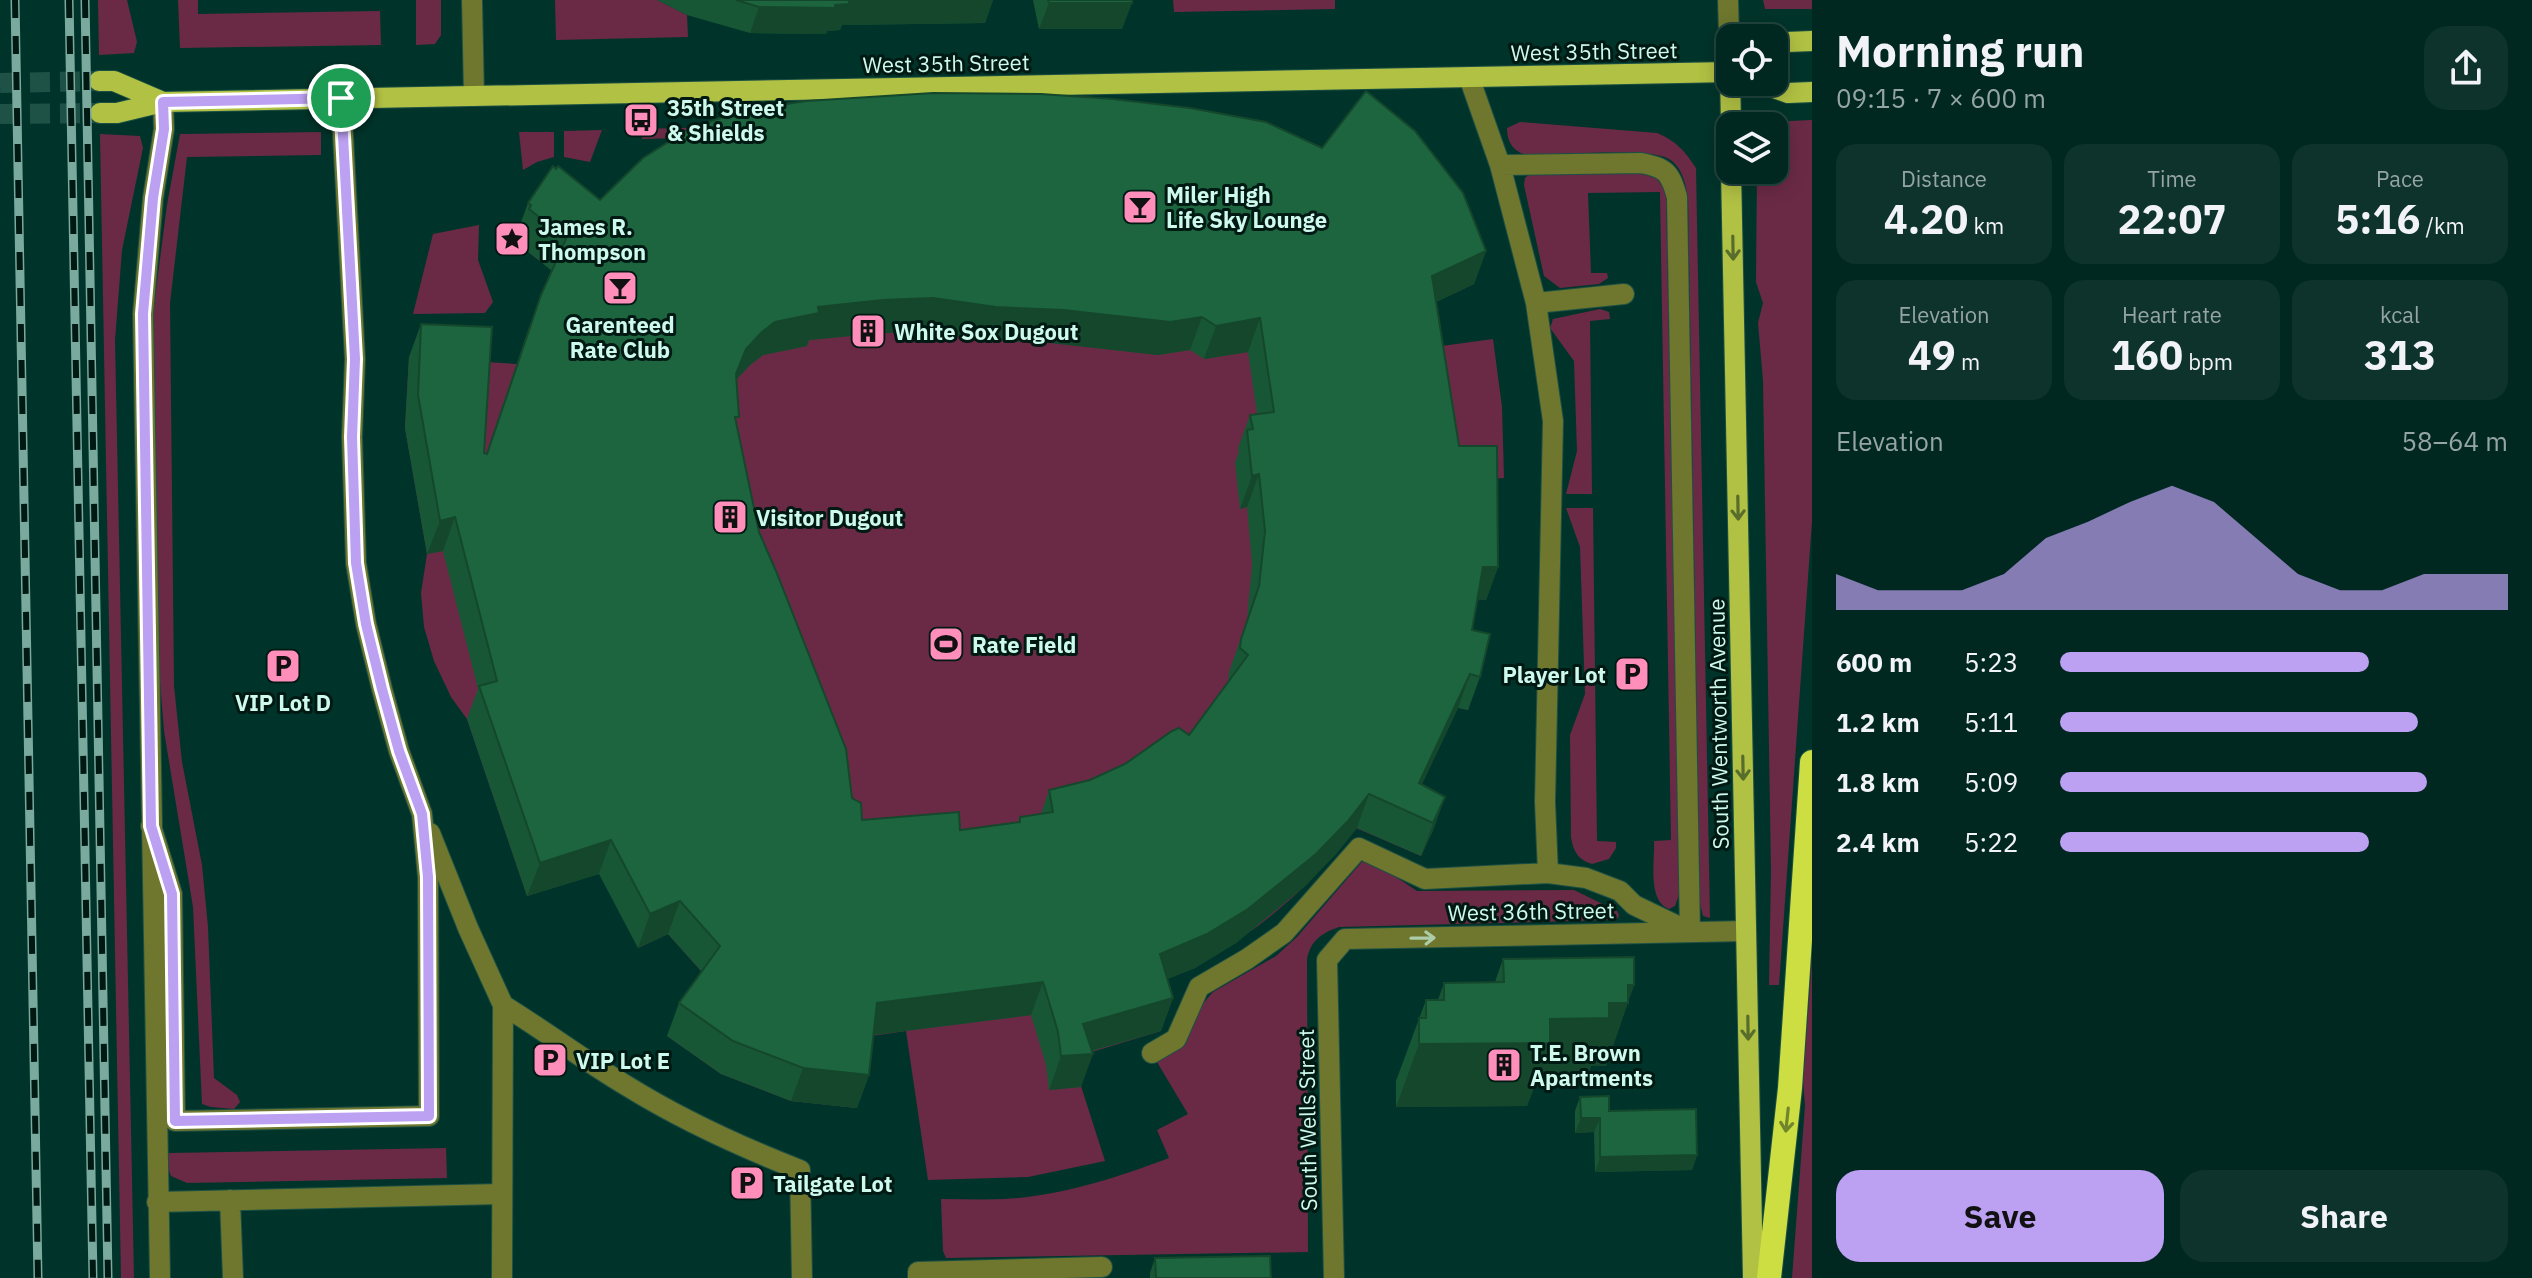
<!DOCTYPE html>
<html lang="en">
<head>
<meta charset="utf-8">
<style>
  body { margin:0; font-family:"IBM Plex Sans",sans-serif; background:#0e332d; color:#f1f3f6; height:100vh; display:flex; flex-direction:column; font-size:30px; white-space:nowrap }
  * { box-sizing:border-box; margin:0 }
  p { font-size:26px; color:#95a5a5 }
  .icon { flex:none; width:44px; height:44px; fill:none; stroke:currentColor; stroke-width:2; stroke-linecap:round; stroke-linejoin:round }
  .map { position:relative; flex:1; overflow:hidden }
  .panel { display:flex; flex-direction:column; background:#002720; width:720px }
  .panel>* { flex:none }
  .tools { position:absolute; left:1716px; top:24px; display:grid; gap:16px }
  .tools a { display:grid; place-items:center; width:72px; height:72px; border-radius:16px; background:#002720; box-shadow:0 4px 20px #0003,0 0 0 2px #22443e; font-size:40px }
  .pin { position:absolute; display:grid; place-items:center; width:68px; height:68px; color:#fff; margin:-34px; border:4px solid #fff; border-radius:50%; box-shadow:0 2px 8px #0007 }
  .round { display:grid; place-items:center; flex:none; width:84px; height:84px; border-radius:24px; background:#0e332d }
  .head { display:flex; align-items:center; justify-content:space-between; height:136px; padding:0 24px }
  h1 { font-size:44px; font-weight:800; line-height:60px }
  .metrics { display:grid; grid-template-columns:repeat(3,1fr); gap:12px; height:136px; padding:8px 24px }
  .metrics div { display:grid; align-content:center; border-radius:20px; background:#0e332d; text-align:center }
  .metrics b { font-size:40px; font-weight:800 }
  .metrics small { font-size:22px; font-weight:400 }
  .metrics p { font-size:22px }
  .chart { height:224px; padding:16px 24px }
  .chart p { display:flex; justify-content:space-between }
  .chart svg { width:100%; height:144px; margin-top:8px; fill:#bca0f2; opacity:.7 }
  .primary-button { display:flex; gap:16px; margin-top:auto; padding:16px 24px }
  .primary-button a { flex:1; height:92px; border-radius:24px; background:#bca0f2; color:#111; font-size:32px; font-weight:800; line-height:92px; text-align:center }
  .primary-button a+a { background:#0e332d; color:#f1f3f6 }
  ul { padding:0 24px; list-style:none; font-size:26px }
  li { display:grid; grid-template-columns:128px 96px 1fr; align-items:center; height:60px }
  li i { height:20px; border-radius:10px; background:#bca0f2 }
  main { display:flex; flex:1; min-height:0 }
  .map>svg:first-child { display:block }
  .grass { fill:#6a2a45 }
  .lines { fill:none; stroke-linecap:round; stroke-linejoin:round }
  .major-tunnel { stroke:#1f5247; stroke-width:20; stroke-dasharray:20 10; stroke-linecap:butt }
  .minor-casing { stroke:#1d5045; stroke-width:22 }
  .major-casing { stroke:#1d5045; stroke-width:22 }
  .highway-casing { stroke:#1d5045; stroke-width:26 }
  .minor { stroke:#6e772d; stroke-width:20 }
  .major { stroke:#b1c143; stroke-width:20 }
  .highway { stroke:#ccde41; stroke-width:24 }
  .rail-casing { stroke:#7aa99e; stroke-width:9 }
  .rail { stroke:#001913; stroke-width:6; stroke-dasharray:18; stroke-linecap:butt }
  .wall { fill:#185736; fill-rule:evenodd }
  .shaded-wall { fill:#14472c }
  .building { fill:#1c653f; stroke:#14472c; stroke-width:2; fill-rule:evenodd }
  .oneway { stroke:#586d2b }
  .oneway2 { stroke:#acccaa }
  .oneway3 { stroke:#70852c }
  .route-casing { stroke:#fff; stroke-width:16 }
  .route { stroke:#bca0f2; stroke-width:10 }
  .labels { text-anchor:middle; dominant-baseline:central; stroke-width:6; stroke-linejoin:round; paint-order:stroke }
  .street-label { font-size:22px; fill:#cef9ed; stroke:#001913 }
  .poi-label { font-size:22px; font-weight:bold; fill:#cef9ed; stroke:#001913; text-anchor:start }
</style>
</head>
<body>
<main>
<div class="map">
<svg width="1812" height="1278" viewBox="0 0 1812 1278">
  <rect width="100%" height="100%" fill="#00342a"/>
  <path class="grass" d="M98 0H127L137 42 134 53 99 55Z
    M178 0H198V14L380 11 381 45 180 48Z
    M416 0H441V35L435 44 416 45Z
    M555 0H657L687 15 688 37 556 40Z
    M1173 0H1335V9L1174 12Z
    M1763 0H1812V9H1765Z
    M1812 120V521L1779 985H1769L1771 871 1763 380 1758 323 1763 303 1756 282 1757 170H1774V126H1764L1770 122Z
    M1520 122 1657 133C1676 141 1685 151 1696 168L1710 918 1703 916 1700 904 1688 197C1685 182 1682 167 1669 159 1652 147 1552 155 1526 155 1513 151 1507 142 1507 128Z
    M718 127V137L642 139V129Z
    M602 130 590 162 564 157V131Z
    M321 132V155L187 157 170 303 174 686 182 762 202 865 208 927 214 1078 237 1095 240 1102 234 1109 211 1107 202 1104 193 907 164 731 159 669 153 313 167 205 180 134Z
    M519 132H554V157L537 162 523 170Z
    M100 134 140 136 143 148 122 250 115 340 134 1278H121Z
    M1636 171 1657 179 1666 191 1680 892 1675 906 1669 909C1647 901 1655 860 1654 841L1671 840 1660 192 1588 193 1591 273H1607L1608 278 1599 284 1560 288 1544 276 1524 185 1525 178 1531 173Z
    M479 225 478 260 493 302 485 313 413 314 433 234Z
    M1451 227 1474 284 1420 309 1427 348 1493 339 1502 407 1504 478 1485 479 1486 600 1442 601 1478 667 1468 710 1427 700 1407 816 1433 830 1421 856 1356 828C1298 903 1235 951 1148 987L1161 1031 1072 1058 1105 1161 1028 1177 928 1180 906 1031 865 1037 857 1108 791 1101 721 1074 667 1036 708 979 668 934 638 948 633 861 527 896 467 719 451 697 434 661 424 627 421 593 427 554 405 428 409 357 517 364 529 328 561 261 545 248 537 259 516 242 519 238 516 236Z
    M1600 309 1609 312 1610 319 1590 321 1592 494H1566L1577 451 1574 361 1550 328 1553 319Z
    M1566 508H1593L1597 841 1616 842V848L1609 859 1592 864C1578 860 1573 851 1571 837L1570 735 1585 694 1580 547Z
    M1366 857 1417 891 1574 890 1617 911 1619 915 1618 918 1610 920 1339 927C1322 933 1311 940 1307 959L1308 1252 946 1258 943 1251 941 1199C962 1199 984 1200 1004 1199 1061 1196 1116 1178 1169 1158L1157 1130 1188 1114 1157 1062 1179 1048 1200 1007 1213 992 1276 956 1297 937Z
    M1812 959V1278H1792L1805 1106 1803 1081Z
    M446 1148 447 1178 187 1183 171 1176 163 1155 170 1153Z"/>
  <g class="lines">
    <path class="major-tunnel" d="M0 83 99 81
      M0 114 100 113"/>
    <defs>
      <path id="minor" d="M472 0 474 96
        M1728 0 1730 72
        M1469 77 1500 165 1536 303 1553 421 1545 802 1548 873
        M1536 303 1624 294
        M151 826 172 894 175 1121 429 1116 428 877 422 814 399 751 382 689 366 624 356 563 352 437 355 359 341 98
        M430 833 468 928 503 1005 502 1278
        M503 1005C545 1031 585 1061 627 1086 682 1120 741 1147 800 1170L802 1278
        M1152 1053 1176 1039 1199 987 1247 959 1284 933 1359 848 1425 879 1548 873 1586 878 1620 891 1634 905 1690 932 1677 197C1670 172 1666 168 1641 163L1500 165
        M230 1200 233 1278
        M157 1202 501 1194
        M160 1278 143 314 153 198 164 129 163 102
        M918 1278V1272L1102 1267
        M1334 1278 1327 960 1345 939 1746 931"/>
      <path id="major" d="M1774 49 1787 42 1812 41
        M1730 72 1731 126
        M99 81H114L163 102
        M1757 82 1788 93 1812 92
        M100 113H117L163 102 1730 72
        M1731 170 1753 1278"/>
      <path id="highway" d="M1769 1278 1790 1088 1812 762"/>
    </defs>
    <use href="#minor" class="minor-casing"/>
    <use href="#major" class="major-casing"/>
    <use href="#highway" class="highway-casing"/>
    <use href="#minor" class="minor"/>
    <use href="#major" class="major"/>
    <use href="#highway" class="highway"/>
    <defs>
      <path id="rail" d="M15 0 38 1278
        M69 0 93 1278
        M85 0 108 1278"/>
    </defs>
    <use href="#rail" class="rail-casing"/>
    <use href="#rail" class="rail"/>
  </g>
  <path class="wall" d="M657 0H993L985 23 842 25 840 30 827 31 826 34 750 33 687 15Z
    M1033 0H1132L1122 29H1039Z
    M600 200 1486 251 1474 284 1436 302 1459 446 1498 567 1486 600H1477L1472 630 1480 677 1468 710 1458 708 1422 784 1445 797 1433 830 1421 856 1357 828 1336 854 1304 887 1236 943 1195 968 1167 979 1173 998 1161 1031 1092 1051 1081 1087 1049 1090 1046 1065 1031 1015 873 1035 869 1075 857 1108 791 1101 721 1074 667 1036 679 1003 702 972 668 934 638 948 599 874 527 896 467 719 478 689 443 551 427 554 405 428 409 357 421 324 484 453 486 454 529 328 552 271 516 242 518 237 516 236 528 203ZM921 331 984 340 1051 343 1158 355 1190 350 1204 359 1248 352 1257 414 1250 415 1238 448 1239 451 1235 463 1240 509 1247 507 1252 564 1247 620 1229 672 1228 682 1189 735 1090 780 1049 790 1041 814 1020 817 1018 822 960 830 862 820 852 798 759 532 736 424 737 379 750 365 763 355 807 346 809 340 871 334Z
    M1503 959 1634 985 1606 1066H1591L1586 1081 1536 1082 1527 1106 1396 1107V1081L1426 1000H1438L1444 983 1495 982Z
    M1580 1097 1697 1155 1692 1170 1595 1172 1594 1132 1575 1133V1111Z
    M1155 1258 1271 1278H1150V1273Z"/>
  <path class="shaded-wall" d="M848 0H993L985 23 842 25 840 30 827 31 826 34 750 33 759 7 835 5Z
    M1049 3H1132L1122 29H1039Z
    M1486 251 1474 284 1420 309 1432 276Z
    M933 298 1202 317 1190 350 1158 355 1051 343 984 340 921 331 871 334 809 340 807 346 763 355 750 365 734 382 724 407 746 349 762 332 775 322 818 307 883 300Z
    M1260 318 1248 352 1204 359 1216 326Z
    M1259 474 1247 507 1240 509 1252 476Z
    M455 517 443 551 427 554 440 521Z
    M1483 567H1498L1486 600H1471Z
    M1470 674 1458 708 1407 816 1419 783Z
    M1369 794 1357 828 1336 854 1304 887 1236 943 1195 968 1148 987 1160 954Z
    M1445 797 1433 830 1421 856 1433 823Z
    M611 840 599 874 527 896 540 863Z
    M680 901 668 934 638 948 650 914Z
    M1043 982 1031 1015 865 1036 877 1003Z
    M1628 985H1634L1606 1066H1591L1586 1081 1536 1082 1527 1106 1396 1107 1419 1044 1550 1019 1609 1003Z
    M1173 998 1161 1031 1076 1055 1093 1054 1081 1087 1049 1090 1061 1056 1083 1024Z
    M803 1068 869 1075 857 1108 791 1101Z
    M1581 1118H1600L1594 1132 1575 1133Z
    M1697 1155 1692 1170 1595 1172 1600 1157Z"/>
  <path class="building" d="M736 0H849V4L835 5V8L759 7Z
    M1048 0H1132V3H1049Z
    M1366 91 1415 131 1463 193 1486 251 1432 276 1459 446H1497L1498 567H1483L1472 630 1490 634 1480 677 1470 674 1419 783 1445 797 1433 823 1369 794 1348 821 1316 854 1248 909 1207 934 1160 954 1173 998 1083 1024 1093 1054 1061 1056 1058 1032 1043 982 877 1003 869 1075 803 1068 733 1041 679 1003 720 946 680 901 650 914 611 840 540 863 479 686 497 681 455 517 440 521 418 395 421 324 492 327 484 453 487 454 541 295 566 239 529 209 531 205 528 203 553 166 556 169 558 166 600 200 643 158 689 129 740 111 806 101 933 93 1041 94 1113 99 1190 108 1266 122 1322 148ZM933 298 996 307 1063 310 1170 322 1202 317 1216 326 1260 318 1274 412 1250 415 1253 429 1247 430 1252 476 1259 474 1265 531 1259 586 1241 639 1240 648 1248 655 1189 735 1179 728 1172 731 1125 764 1090 780 1049 790 1053 812 1020 817V822L960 830 959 812 862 820 861 803 852 798 846 749 776 571 759 532 735 417H739L736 374 746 349 762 332 775 322 819 313 818 307 883 300Z
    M1634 957V985H1628V1003H1609V1018L1550 1019V1043L1419 1044V1018H1426V1000H1444V983L1504 982 1503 959Z
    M1609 1096V1111L1696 1109 1697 1155 1600 1157V1118H1581L1580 1097Z
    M1270 1256 1271 1278H1156L1155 1258Z"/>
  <defs><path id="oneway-shaft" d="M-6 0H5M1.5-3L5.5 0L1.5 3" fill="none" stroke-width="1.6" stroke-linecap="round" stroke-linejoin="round" transform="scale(2)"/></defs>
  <g class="oneway">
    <use href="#oneway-shaft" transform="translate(1733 248) rotate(89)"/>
    <use href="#oneway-shaft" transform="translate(1738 508) rotate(89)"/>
    <use href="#oneway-shaft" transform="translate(1743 768) rotate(89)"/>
    <use href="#oneway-shaft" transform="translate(1748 1028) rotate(89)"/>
  </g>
  <use class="oneway2" href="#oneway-shaft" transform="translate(1423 938) rotate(-1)"/>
  <use class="oneway3" href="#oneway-shaft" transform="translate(1787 1120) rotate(96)"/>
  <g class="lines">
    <defs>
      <path id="route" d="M341 98 355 359 352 437 356 563 366 624 382 689 399 751 422 814 428 877 429 1116 175 1121 172 894 151 826 143 314 153 198 164 129 163 102Z"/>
    </defs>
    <use href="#route" class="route-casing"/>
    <use href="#route" class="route"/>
  </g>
  <defs>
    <symbol id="bus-square" viewBox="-11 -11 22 22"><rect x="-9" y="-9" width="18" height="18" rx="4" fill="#ff8eba" stroke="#001913"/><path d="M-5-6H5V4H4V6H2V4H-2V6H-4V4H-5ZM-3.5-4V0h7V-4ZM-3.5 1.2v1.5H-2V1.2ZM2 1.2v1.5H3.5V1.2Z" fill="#111"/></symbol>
    <symbol id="bar-square" viewBox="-11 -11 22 22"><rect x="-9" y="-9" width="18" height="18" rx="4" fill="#ff8eba" stroke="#001913"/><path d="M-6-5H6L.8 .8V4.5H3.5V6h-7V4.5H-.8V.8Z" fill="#111"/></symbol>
    <symbol id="sight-square" viewBox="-11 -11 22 22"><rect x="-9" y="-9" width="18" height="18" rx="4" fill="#ff8eba" stroke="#001913"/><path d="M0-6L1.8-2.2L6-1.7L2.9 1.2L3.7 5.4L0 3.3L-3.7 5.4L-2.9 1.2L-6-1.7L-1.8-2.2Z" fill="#111"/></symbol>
    <symbol id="building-square" viewBox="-11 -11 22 22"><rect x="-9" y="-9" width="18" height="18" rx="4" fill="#ff8eba" stroke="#001913"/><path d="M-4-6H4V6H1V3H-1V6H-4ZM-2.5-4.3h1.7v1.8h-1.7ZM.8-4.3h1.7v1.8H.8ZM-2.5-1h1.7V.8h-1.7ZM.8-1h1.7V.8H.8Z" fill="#111"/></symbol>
    <symbol id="stadium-square" viewBox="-11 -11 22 22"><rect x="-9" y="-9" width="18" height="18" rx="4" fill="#ff8eba" stroke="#001913"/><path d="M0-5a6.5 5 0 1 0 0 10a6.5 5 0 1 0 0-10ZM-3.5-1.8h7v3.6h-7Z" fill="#111"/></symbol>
    <symbol id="parking-square" viewBox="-11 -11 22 22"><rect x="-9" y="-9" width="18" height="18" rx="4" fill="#ff8eba" stroke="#001913"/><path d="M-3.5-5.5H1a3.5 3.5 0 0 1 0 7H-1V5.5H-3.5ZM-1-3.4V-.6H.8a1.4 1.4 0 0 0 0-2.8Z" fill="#111"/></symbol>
  </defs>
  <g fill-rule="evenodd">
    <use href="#bus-square" x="621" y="100" width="40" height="40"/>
    <use href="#bar-square" x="1120" y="187" width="40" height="40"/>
    <use href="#sight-square" x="492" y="219" width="40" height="40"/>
    <use href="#bar-square" x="600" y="268" width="40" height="40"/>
    <use href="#building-square" x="848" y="311" width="40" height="40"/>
    <use href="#building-square" x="710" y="497" width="40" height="40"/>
    <use href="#stadium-square" x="926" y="624" width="40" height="40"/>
    <use href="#parking-square" x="263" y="646" width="40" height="40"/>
    <use href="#parking-square" x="1612" y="654" width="40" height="40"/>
    <use href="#parking-square" x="530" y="1040" width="40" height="40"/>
    <use href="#building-square" x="1484" y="1045" width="40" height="40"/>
    <use href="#parking-square" x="727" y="1163" width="40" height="40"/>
  </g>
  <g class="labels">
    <g class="street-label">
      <text transform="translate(1594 51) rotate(-1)">West 35th Street</text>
      <text transform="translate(946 63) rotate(-1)">West 35th Street</text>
      <text transform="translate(1718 724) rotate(-91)">South Wentworth Avenue</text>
      <text transform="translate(1531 911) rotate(-1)">West 36th Street</text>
      <text transform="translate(1307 1120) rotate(-91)">South Wells Street</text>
    </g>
    <g class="poi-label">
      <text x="667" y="107">35th Street<tspan x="667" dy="25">&amp; Shields</tspan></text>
      <text x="1166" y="194">Miler High<tspan x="1166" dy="25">Life Sky Lounge</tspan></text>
      <text x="538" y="226">James R.<tspan x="538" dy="25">Thompson</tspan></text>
      <text x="620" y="324" text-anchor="middle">Garenteed<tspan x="620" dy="25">Rate Club</tspan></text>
      <text x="894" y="331">White Sox Dugout</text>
      <text x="756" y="517">Visitor Dugout</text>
      <text x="972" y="644">Rate Field</text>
      <text x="1606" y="674" text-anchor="end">Player Lot</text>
      <text x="283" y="702" text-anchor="middle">VIP Lot D</text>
      <text x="1530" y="1052">T.E. Brown<tspan x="1530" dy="25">Apartments</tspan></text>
      <text x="576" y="1060">VIP Lot E</text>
      <text x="773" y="1183">Tailgate Lot</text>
    </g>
  </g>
</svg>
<div class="tools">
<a><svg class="icon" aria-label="locate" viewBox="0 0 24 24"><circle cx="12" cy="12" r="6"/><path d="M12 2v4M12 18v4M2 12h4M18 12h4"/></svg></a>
<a><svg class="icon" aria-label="layers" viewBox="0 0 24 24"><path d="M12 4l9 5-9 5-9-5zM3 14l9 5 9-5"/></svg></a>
</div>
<div class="pin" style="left:341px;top:98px;background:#1e9e55"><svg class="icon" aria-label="arrive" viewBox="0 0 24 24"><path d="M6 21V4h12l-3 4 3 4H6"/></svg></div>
</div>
<section class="panel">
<div class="head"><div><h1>Morning run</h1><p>09:15 · 7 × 600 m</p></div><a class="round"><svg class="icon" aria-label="share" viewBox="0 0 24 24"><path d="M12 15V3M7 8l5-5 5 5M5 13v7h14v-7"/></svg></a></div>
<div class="metrics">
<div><p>Distance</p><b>4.20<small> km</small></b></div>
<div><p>Time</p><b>22:07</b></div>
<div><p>Pace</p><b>5:16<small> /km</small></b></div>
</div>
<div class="metrics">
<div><p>Elevation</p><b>49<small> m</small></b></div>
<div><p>Heart rate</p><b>160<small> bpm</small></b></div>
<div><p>kcal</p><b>313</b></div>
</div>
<div class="chart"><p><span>Elevation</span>58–64 m</p>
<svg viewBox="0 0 160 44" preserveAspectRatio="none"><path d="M0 44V33L10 38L20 38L30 38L40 33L50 22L60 17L70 11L80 6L90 11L100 22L110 33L120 38L130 38L140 33L150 33L160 33V44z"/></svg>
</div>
<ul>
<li><b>600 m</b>5:23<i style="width:69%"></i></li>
<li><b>1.2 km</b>5:11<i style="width:80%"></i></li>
<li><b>1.8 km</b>5:09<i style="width:82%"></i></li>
<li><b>2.4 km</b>5:22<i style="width:69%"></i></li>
</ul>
<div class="primary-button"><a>Save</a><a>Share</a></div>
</section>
</main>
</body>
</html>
